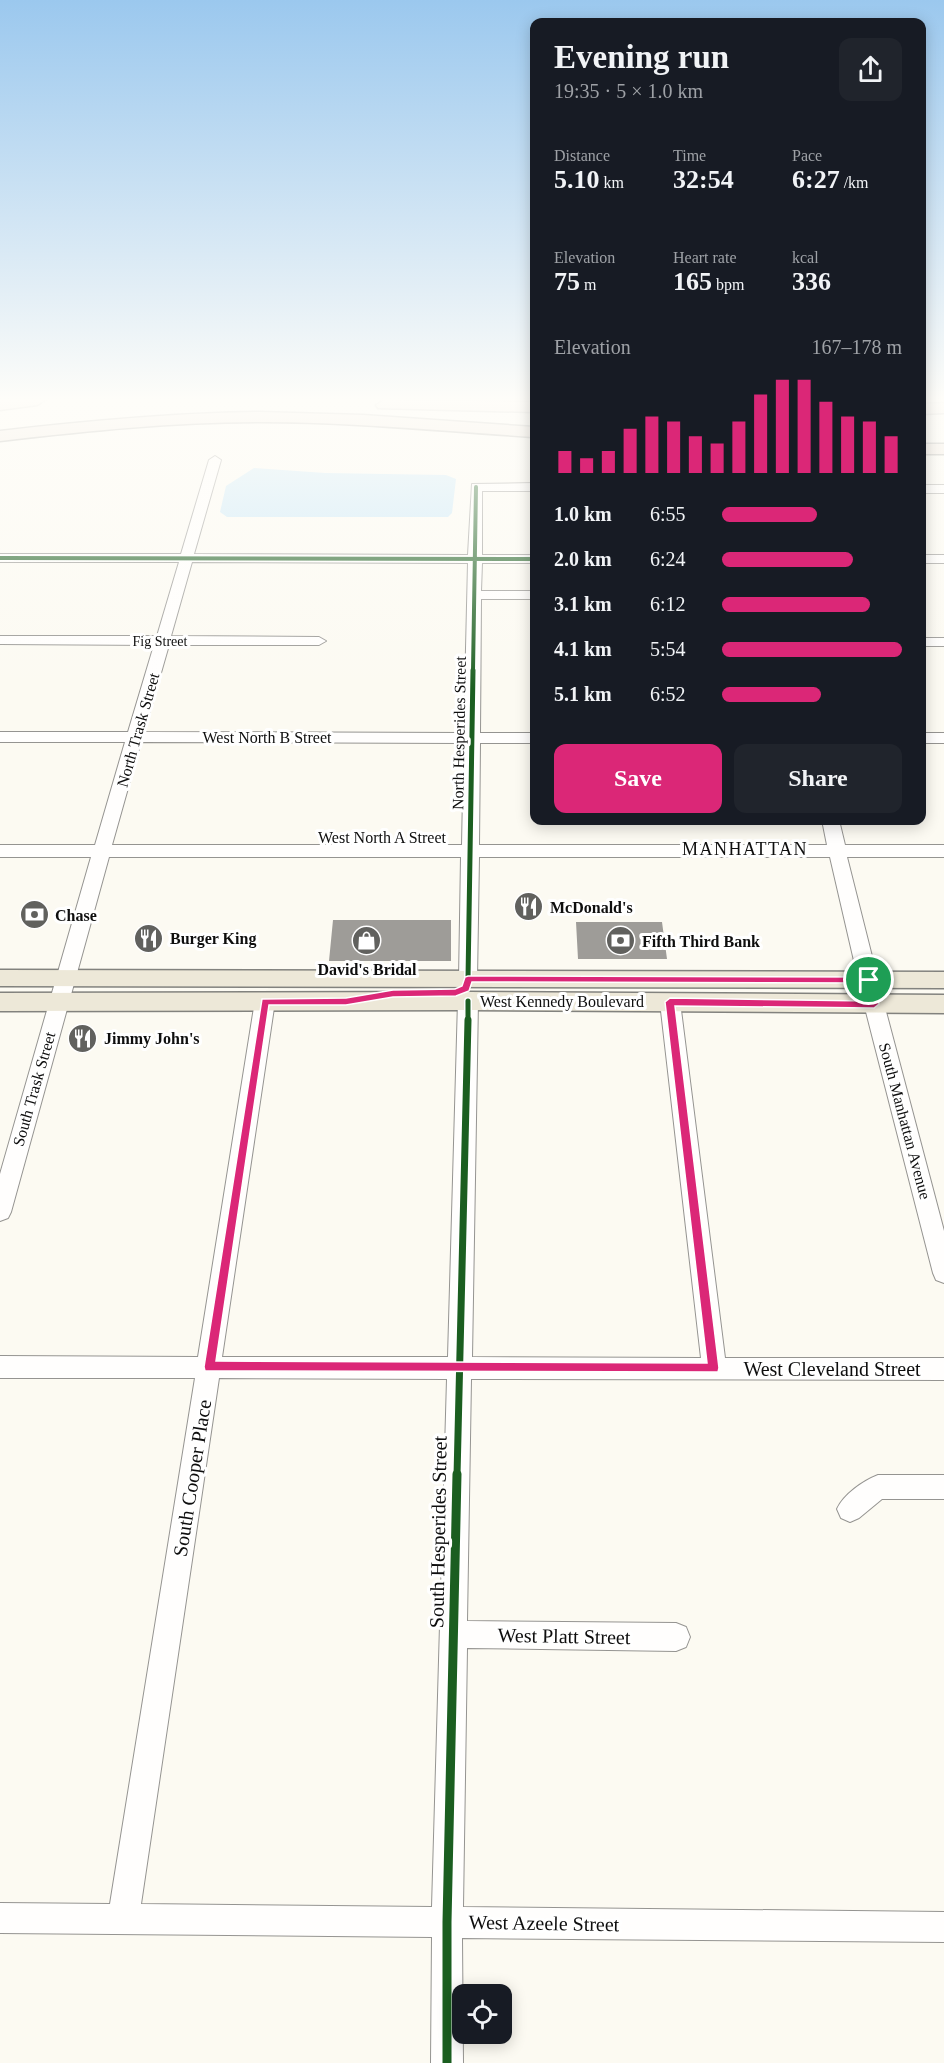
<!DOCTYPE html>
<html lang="en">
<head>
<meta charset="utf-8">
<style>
  body { margin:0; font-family:"Times New Roman",serif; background:#20242c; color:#f1f3f6; height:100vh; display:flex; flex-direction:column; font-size:22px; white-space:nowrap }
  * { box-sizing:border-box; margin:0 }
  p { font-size:20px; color:#9ea1a6 }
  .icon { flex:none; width:33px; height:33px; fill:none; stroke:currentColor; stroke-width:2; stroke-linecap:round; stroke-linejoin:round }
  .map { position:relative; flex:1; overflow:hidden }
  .drawer { position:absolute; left:530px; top:18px; width:396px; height:807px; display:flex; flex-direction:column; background:#171b24; border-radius:12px; box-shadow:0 3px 15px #0003 }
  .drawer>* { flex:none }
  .tools { position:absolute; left:452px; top:1984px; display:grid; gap:12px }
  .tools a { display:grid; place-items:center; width:60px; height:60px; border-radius:12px; background:#171b24; box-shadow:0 3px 15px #0003; font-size:30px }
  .pin { position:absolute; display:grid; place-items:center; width:51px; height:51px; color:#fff; margin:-26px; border:3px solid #fff; border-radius:50%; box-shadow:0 2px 6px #0007 }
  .round { display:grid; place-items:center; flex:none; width:63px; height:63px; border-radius:12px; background:#20242c }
  .head { display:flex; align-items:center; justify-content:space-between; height:102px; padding:0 24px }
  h1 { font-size:33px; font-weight:700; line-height:45px }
  .metrics { display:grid; grid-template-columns:repeat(3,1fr); gap:9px; height:102px; padding:6px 24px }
  .metrics div { display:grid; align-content:center }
  .metrics b { font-size:26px; font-weight:700 }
  .metrics small { font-size:16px; font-weight:400 }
  .metrics p { font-size:16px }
  .chart { height:168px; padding:12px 24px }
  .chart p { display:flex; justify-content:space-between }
  .chart svg { width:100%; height:108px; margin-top:6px; stroke:#db2777; stroke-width:6 }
  .primary-button { display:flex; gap:12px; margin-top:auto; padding:12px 24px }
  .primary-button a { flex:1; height:69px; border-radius:12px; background:#db2777; color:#fff; font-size:24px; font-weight:700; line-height:69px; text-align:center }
  .primary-button a+a { background:#20242c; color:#f1f3f6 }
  ul { padding:0 24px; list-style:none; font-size:20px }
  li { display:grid; grid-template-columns:96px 72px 1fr; align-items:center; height:45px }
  li i { height:15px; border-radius:8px; background:#db2777 }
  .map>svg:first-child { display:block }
  .water { fill:#c7e7f8 }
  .building { fill:#9e9c98 }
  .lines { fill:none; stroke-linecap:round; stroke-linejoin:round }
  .minor-casing { stroke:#959491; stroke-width:2 }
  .major-casing { stroke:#82827e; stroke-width:3 }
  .highway-casing { stroke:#82827e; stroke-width:3 }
  .minor { fill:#fffefd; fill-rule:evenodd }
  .major { fill:#ede8d8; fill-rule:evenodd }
  .highway { fill:#ebdfd4; fill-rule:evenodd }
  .cycleway-far3-casing { stroke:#fff; stroke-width:6 }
  .cycleway-far2-casing { stroke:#fff; stroke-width:8 }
  .cycleway-far1-casing { stroke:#fff; stroke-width:10 }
  .cycleway-casing { stroke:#fff; stroke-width:13 }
  .cycleway-far3 { stroke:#1b5e20; stroke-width:4 }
  .cycleway-far2 { stroke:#1b5e20; stroke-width:5 }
  .cycleway-far1 { stroke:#1b5e20; stroke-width:7 }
  .cycleway { stroke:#1b5e20; stroke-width:9 }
  .route { fill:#db2777; stroke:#fff; stroke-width:1.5; fill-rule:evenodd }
  .labels { text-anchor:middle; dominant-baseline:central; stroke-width:6; stroke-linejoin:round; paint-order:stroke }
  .far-street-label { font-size:14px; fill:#0e0e0e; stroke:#fff }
  .street-label { font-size:16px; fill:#0e0e0e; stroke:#fff }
  .poi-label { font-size:16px; font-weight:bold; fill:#0e0e0e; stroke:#fff; text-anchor:start }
  .neighbourhood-label { font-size:18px; letter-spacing:1.5px; fill:#0e0e0e; stroke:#fff }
  .near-street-label { font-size:20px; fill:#0e0e0e; stroke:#fff }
</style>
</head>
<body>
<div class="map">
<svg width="944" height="2063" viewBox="0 0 944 2063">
  <rect width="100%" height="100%" fill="#fcfaf2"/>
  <path class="water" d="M254 468 325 473 446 475 456 479 452 513 448 517H227L220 512 226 486Z"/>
  <path class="building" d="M333 920H451V961H329Z
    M576 922H662L667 959H578Z"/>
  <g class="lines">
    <defs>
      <path id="minor" d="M215 456 221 460 194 554 468 555 472 484 534 483V491H482V555H534V563H482L481 591H534V599H481L480 733H534V743H480L479 845H827L822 820H839L845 845H944V857H847L884 1004 944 1231V1283L936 1280 933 1273 864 1004 830 857H479L477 979 475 984 468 986 461 984 459 979 461 857H109L11 1212 8 1218 0 1221V1174L91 857H0V845H95L125 742H0V732H128L154 645 0 644V636H157L179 562H0V554H181L209 460ZM192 562 468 563 464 733 144 732 169 645H319L326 641 319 637 171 636ZM141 742 464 743 462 845H112Z
        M921 485H944V493H921Z
        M921 555H944V563H921Z
        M921 638H944V646H921Z
        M921 733H944V743H921Z
        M265 994 272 996 275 1001 222 1357H448L458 1001 461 996 468 994 475 996 478 1001 472 1357 701 1358 660 1002 663 997 670 995 677 997 680 1002 725 1358H944V1380L471 1379 467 1621 676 1623 686 1627 690 1637 686 1647 676 1651 467 1648 463 1907 944 1912V1942L462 1938 463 2063H431L432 1937 0 1933V1903L110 1904 195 1378H0V1356L198 1357 255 1001 258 996ZM219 1378 447 1379 432 1907 141 1904Z
        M878 1475H944V1499H882L859 1518 850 1522 841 1518 837 1509C844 1494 863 1481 878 1475Z"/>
      <path id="major" d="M0 970 944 972V988L0 986Z
        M468 992 944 995V1013L468 1010 0 1011V993Z"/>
      <path id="highway" d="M0 400H45L37 405 0 410Z
        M384 400 534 402V412L378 408 376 405Z
        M944 403V413L921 414V404Z
        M260 412 363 415 534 427V437C443 431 351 422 260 422 173 422 86 431 0 441V431C87 421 173 413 260 412Z
        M921 444H944V454H921Z"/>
    </defs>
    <use href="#minor" class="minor-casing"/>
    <use href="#major" class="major-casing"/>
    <use href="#highway" class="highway-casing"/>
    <use href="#minor" class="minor"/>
    <use href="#major" class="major"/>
    <use href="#highway" class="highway"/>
    <defs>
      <path id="cycleway-far3" d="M0 558 534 559
        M473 671 476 487"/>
      <path id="cycleway-far2" d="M468 979 473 670
        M468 1022V1001"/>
      <path id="cycleway-far1" d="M457 1476 468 1020"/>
      <path id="cycleway" d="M447 2063V1922L457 1474"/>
    </defs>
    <use href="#cycleway-far3" class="cycleway-far3-casing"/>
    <use href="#cycleway-far2" class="cycleway-far2-casing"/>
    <use href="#cycleway-far1" class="cycleway-far1-casing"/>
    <use href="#cycleway" class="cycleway-casing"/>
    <use href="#cycleway-far3" class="cycleway-far3"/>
    <use href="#cycleway-far2" class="cycleway-far2"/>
    <use href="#cycleway-far1" class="cycleway-far1"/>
    <use href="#cycleway" class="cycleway"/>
  </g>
  <linearGradient id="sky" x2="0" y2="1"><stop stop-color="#9bc8ee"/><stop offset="0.58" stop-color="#fefdf9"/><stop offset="1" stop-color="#fefdf9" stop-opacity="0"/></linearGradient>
  <rect width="944" height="689" fill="url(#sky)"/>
  <path class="route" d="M468 976 873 977 879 1004 874 1008 675 1006 719 1368 718 1372 205 1371 204 1367 262 999 346 998 393 990 455 989 462 986 465 977ZM472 982 865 983 868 1001 670 998 665 1002 707 1363 216 1361 269 1005H346L393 997 456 996 469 991Z"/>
  <defs>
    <symbol id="restaurant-disc" viewBox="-11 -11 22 22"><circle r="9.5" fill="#61615e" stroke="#fff"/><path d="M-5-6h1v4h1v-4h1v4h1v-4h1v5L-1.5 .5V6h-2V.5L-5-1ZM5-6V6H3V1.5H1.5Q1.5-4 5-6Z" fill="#fff"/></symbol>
    <symbol id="bank-disc" viewBox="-11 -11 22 22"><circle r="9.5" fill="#61615e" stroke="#fff"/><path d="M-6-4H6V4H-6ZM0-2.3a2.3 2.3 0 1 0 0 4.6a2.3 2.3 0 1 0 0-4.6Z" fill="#fff"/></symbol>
    <symbol id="shop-disc" viewBox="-11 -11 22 22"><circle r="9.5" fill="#61615e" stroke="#fff"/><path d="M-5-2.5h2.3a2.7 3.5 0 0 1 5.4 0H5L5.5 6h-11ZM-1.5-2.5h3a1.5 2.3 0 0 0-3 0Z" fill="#fff"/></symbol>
  </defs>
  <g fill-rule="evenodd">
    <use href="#restaurant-disc" x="512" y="890" width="33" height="33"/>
    <use href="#bank-disc" x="18" y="898" width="33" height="33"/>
    <use href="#restaurant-disc" x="132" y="922" width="33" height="33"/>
    <use href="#shop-disc" x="350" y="924" width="33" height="33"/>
    <use href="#bank-disc" x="604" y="924" width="33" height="33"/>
    <use href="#restaurant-disc" x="66" y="1022" width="33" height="33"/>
  </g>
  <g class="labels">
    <g class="far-street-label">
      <text x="160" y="641">Fig Street</text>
    </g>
    <g class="street-label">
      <text transform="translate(138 730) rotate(-74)">North Trask Street</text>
      <text transform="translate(459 733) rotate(-89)">North Hesperides Street</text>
      <text x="267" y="737">West North B Street</text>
      <text x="382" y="837">West North A Street</text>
      <text x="562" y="1001">West Kennedy Boulevard</text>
      <text transform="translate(34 1089) rotate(-74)">South Trask Street</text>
      <text transform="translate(905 1121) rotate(75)">South Manhattan Avenue</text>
    </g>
    <g class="poi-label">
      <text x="550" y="907">McDonald's</text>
      <text x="55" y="915">Chase</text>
      <text x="170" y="938">Burger King</text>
      <text x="642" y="941">Fifth Third Bank</text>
      <text x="367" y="969" text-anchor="middle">David's Bridal</text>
      <text x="104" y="1038">Jimmy John's</text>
    </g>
    <g class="neighbourhood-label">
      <text x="745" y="849">MANHATTAN</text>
    </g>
    <g class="near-street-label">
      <text x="832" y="1369">West Cleveland Street</text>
      <text transform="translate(192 1478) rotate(-81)">South Cooper Place</text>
      <text transform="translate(438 1532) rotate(-89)">South Hesperides Street</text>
      <text transform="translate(564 1636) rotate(1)">West Platt Street</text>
      <text transform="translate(544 1923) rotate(1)">West Azeele Street</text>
    </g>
  </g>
</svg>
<div class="tools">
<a><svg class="icon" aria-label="locate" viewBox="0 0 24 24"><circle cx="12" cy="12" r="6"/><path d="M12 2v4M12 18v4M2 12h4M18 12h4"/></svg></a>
</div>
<div class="pin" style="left:869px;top:980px;background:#1e9e55"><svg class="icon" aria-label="arrive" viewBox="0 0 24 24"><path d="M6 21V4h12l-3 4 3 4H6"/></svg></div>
<section class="drawer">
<div class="head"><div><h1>Evening run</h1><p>19:35 · 5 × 1.0 km</p></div><a class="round"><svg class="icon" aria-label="share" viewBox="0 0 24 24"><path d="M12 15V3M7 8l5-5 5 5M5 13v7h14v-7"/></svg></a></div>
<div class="metrics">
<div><p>Distance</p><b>5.10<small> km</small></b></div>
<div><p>Time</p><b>32:54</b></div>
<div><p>Pace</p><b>6:27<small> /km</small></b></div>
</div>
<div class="metrics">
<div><p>Elevation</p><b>75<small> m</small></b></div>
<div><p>Heart rate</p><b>165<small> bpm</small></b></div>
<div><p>kcal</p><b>336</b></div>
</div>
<div class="chart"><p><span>Elevation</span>167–178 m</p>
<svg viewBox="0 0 160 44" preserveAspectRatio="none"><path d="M5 44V35M15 44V38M25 44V35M35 44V26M45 44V21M55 44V23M65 44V29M75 44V32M85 44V23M95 44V12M105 44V6M115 44V6M125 44V15M135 44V21M145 44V23M155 44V29"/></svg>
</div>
<ul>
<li><b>1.0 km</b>6:55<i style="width:53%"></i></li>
<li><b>2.0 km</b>6:24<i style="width:73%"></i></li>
<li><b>3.1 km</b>6:12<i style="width:82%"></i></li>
<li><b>4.1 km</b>5:54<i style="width:100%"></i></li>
<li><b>5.1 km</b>6:52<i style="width:55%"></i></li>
</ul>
<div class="primary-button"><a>Save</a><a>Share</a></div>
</section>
</div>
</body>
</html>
